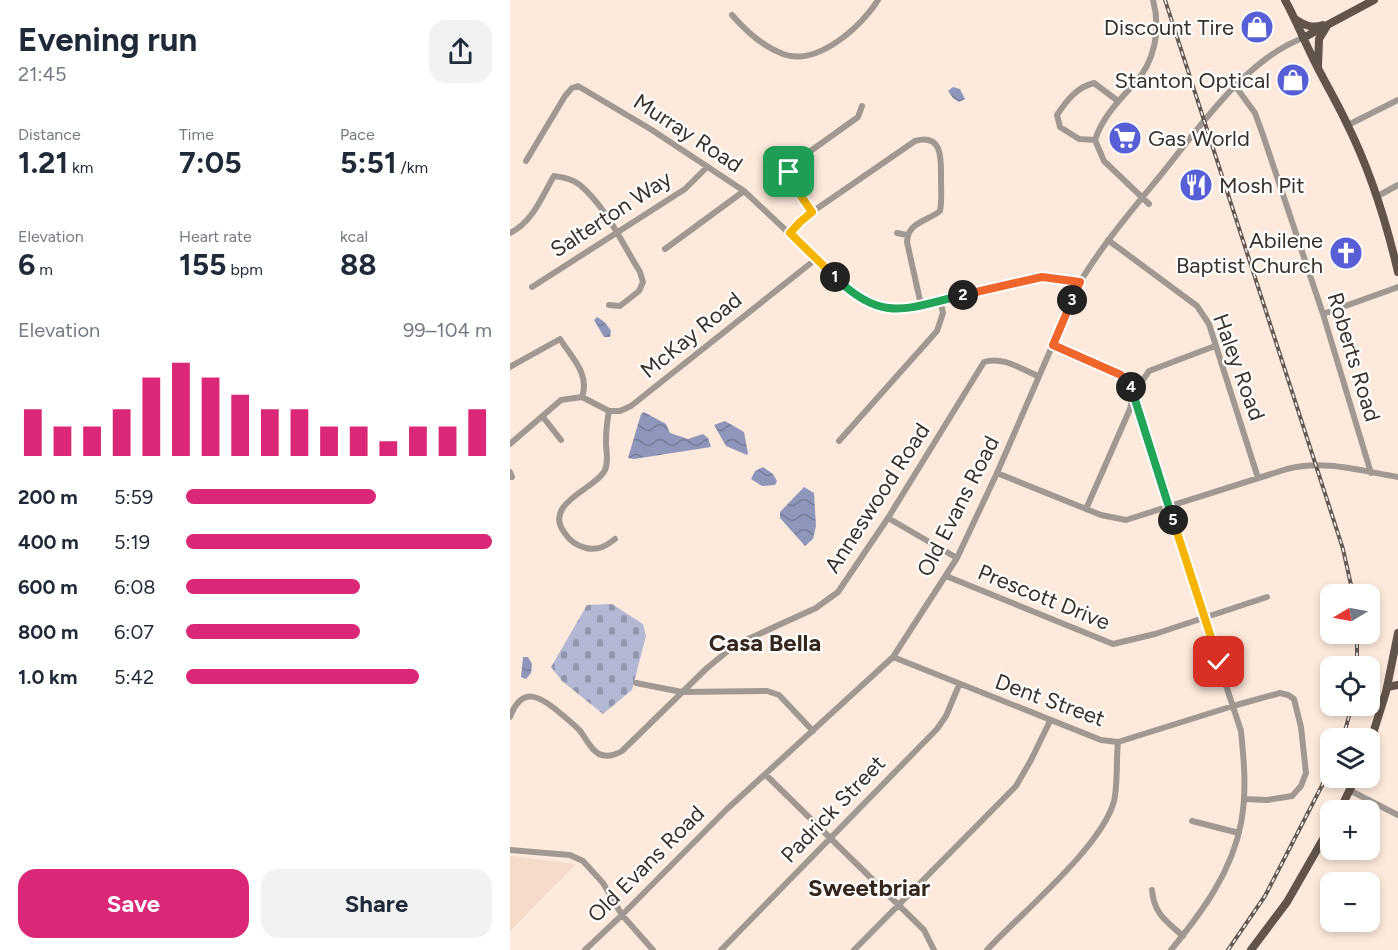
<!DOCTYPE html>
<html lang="en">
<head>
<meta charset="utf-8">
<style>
  body { margin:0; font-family:Figtree,sans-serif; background:#f2f2f3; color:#1f2937; height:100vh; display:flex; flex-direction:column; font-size:22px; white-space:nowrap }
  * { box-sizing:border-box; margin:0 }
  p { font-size:20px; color:#747a83 }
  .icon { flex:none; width:33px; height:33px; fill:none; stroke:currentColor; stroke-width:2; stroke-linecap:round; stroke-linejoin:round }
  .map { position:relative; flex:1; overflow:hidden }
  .sheet { display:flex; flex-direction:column; background:#fff; width:510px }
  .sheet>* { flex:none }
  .needle { width:39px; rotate:260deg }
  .controls { position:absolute; left:810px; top:584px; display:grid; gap:12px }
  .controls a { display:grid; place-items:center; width:60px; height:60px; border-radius:12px; background:#fff; box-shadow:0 3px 9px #0003; font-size:30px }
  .pin { position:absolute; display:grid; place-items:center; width:51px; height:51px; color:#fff; margin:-26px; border-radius:12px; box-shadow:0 3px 9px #0006 }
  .km { position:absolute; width:30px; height:30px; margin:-15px; border-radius:50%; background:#222; color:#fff; font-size:16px; line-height:30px; text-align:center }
  .round { display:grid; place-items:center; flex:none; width:63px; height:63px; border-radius:18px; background:#f2f2f3 }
  .overview { display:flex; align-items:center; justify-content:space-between; height:102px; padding:0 18px }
  h1 { font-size:33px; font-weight:700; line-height:45px }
  .stats { display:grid; grid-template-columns:repeat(3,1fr); gap:9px; height:102px; padding:6px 18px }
  .stats div { display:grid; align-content:center }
  .stats b { font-size:30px; font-weight:700 }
  .stats small { font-size:16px; font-weight:400 }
  .stats p { font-size:16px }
  .chart { height:168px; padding:12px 18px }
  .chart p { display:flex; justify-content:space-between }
  .chart svg { width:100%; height:108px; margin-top:6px; stroke:#db2777; stroke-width:6 }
  .button { display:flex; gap:12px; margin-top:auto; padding:12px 18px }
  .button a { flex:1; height:69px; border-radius:18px; background:#db2777; color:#fff; font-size:24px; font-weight:700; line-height:69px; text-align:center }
  .button a+a { background:#f2f2f3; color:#1f2937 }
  ul { padding:0 18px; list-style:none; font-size:20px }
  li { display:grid; grid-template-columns:96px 72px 1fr; align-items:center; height:45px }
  li i { height:15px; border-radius:8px; background:#db2777 }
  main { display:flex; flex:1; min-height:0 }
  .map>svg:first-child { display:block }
  .built { fill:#f5dbc9 }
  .cemetery { fill:url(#cemetery-stones) }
  .water { fill:url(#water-waves) }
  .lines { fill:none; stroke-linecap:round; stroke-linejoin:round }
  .minor { stroke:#a09993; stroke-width:6 }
  .major { stroke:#61544a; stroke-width:8 }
  .rail-casing { stroke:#645952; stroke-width:4 }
  .rail { stroke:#fff; stroke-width:1.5; stroke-dasharray:4.5; stroke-linecap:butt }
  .split-1-casing { stroke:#fff; stroke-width:12 }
  .split-2-casing { stroke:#fff; stroke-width:12 }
  .split-3-casing { stroke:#fff; stroke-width:12 }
  .split-4-casing { stroke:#fff; stroke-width:12 }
  .split-5-casing { stroke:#fff; stroke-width:12 }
  .split-6-casing { stroke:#fff; stroke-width:12 }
  .split-1 { stroke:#f5b400; stroke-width:8 }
  .split-2 { stroke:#22a559; stroke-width:8 }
  .split-3 { stroke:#f0652b; stroke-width:8 }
  .split-4 { stroke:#f0652b; stroke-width:8 }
  .split-5 { stroke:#22a559; stroke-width:8 }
  .split-6 { stroke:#f5b400; stroke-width:8 }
  .labels { text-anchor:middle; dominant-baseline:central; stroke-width:4.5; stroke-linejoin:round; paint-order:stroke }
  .poi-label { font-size:22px; fill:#38302b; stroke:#fff; text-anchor:end }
  .street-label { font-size:22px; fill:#38302b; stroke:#fff }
  .neighbourhood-label { font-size:24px; font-weight:bold; fill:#35271d; stroke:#fff }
</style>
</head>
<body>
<main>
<section class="sheet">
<div class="overview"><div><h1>Evening run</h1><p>21:45</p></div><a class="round"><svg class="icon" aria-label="share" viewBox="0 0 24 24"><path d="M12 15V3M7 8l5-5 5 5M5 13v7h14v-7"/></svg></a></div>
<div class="stats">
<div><p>Distance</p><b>1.21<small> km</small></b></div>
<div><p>Time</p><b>7:05</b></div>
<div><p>Pace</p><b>5:51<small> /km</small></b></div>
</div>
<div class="stats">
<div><p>Elevation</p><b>6<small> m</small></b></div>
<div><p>Heart rate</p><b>155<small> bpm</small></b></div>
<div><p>kcal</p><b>88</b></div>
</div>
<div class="chart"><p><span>Elevation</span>99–104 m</p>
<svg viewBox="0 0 160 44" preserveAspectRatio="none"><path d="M5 44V25M15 44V32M25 44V32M35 44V25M45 44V12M55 44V6M65 44V12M75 44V19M85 44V25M95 44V25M105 44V32M115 44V32M125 44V38M135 44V32M145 44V32M155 44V25"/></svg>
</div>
<ul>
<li><b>200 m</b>5:59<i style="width:62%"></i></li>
<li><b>400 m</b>5:19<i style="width:100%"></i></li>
<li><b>600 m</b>6:08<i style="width:57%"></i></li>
<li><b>800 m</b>6:07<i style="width:57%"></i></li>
<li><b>1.0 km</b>5:42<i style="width:76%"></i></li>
</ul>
<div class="button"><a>Save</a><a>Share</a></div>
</section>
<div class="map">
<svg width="888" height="950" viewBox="0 0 888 950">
  <defs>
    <pattern id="cemetery-stones" width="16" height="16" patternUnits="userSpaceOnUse" patternTransform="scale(1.5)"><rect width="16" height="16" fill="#b3b9d5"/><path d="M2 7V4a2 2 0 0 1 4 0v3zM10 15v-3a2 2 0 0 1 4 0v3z" fill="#9397ad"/></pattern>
    <pattern id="water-waves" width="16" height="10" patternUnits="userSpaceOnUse" patternTransform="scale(1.5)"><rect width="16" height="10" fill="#8f96bb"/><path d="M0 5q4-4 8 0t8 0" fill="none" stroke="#767b98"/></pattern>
  </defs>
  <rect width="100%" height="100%" fill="#fdeadc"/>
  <path class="built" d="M0 856 66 864 0 931Z"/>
  <path class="cemetery" d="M102 604 133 624 136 636 122 690 93 714 52 681 41 667 77 605Z"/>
  <path class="water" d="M443 87 450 89 455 99 449 102 443 98 438 91Z
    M87 317C94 321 97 324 101 331L100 337H94L84 320Z
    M134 412 156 424 160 433 178 439 193 434 198 438 201 447 124 459 118 458 131 414Z
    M215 421 234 432 238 453 237 455 216 446 204 425Z
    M253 467 263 474 267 481 265 485 252 486 241 479 245 471Z
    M294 487 304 493 306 526 303 539 295 546 270 518V512Z
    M13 657H18L22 664 21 673 16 679 11 677Z"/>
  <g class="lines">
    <path class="minor" d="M222 15C235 30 254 47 273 54 307 67 352 26 368 0
      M726 87 745 113 753 135 813 314 861 473
      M838 125 888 100
      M585 140 569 139 550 127 547 115C557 100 567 87 584 83L608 101
      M16 161 55 96 62 88 68 86 142 130 234 191 347 297 361 305 376 309 394 308 532 277 570 282
      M866 197 888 185
      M639 204 594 161 585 140C593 116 608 102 625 83 645 61 651 29 643 0
      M302 212C292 198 275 183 281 165L348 117 352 106
      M0 233C23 222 32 196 44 176 53 177 63 179 70 185 96 207 112 243 130 272L133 282 129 291 110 306 99 305
      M280 233 302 212 405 141C433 133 431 159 431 178 431 189 432 201 430 211 416 222 398 222 397 242L411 305
      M387 233 397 235
      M598 240 687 306 699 324 748 478
      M155 249 234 191
      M22 287 175 189 197 167
      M813 314 888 287
      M543 345 611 375C631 394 634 434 643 460 672 550 701 641 731 731 734 761 737 792 731 823 722 872 692 912 661 950
      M0 367 50 339C62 358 80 374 72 397
      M99 411C97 421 96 432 96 443 96 452 99 461 95 470 86 489 33 503 54 532 59 540 67 546 76 548 88 551 96 546 105 539
      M33 417 51 440
      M329 441 427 331 433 313 430 300
      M0 444 51 400 72 397 99 411H110L121 406 306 259
      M0 472 2 477
      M487 473 591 515 616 520 777 469C813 459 851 471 888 477
      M576 509 620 409 624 393 639 371 705 346
      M378 518 447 558
      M436 576 603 644 645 634 757 597
      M383 657 591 740 608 742 723 706 770 693 778 695 784 699 791 727 796 773 791 786 782 796 757 800 734 799
      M126 683 172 692 257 691 269 695 303 731
      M0 717C12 686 29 695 50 713 57 719 65 725 71 732 76 739 81 750 89 754 97 758 105 755 112 751L197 668 225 645 306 608 328 592 378 518 474 362C493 356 511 369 528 376
      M256 775 414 930 424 950
      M841 791 888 815
      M682 821 729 833
      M0 850 60 855 73 861 93 883 112 915 143 950
      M642 890C644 914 656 921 673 936
      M75 950 112 915 217 809 383 657 447 558 487 473 570 282C593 244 622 210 650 176 688 129 736 59 793 38
      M211 950 427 729 436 716 449 685
      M344 950 506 786 521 760 540 721
      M477 950C510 914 592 847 604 801 608 784 606 760 608 742"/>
    <path class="major" d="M775 0C785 18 792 36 801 54 812 78 826 100 837 124 860 170 876 221 888 272
      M785 19C794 25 802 29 813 25
      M793 38 864 0
      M808 66 809 39 817 26
      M877 687 888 685
      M860 743 876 692 888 633
      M830 810 846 777
      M741 950 777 902 820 827"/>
    <defs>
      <path id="rail" d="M655 0 833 549 843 594
        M847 666V633
        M833 738 842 705
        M718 950 755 896 820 770"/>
    </defs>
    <use href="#rail" class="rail-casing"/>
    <use href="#rail" class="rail"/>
  </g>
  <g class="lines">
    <defs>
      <path id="split-1" d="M279 172 280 180 302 212 290 222 280 233 325 277"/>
      <path id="split-2" d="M325 277C371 323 396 309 453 295"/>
      <path id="split-3" d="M453 295 532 277 570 282 562 300"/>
      <path id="split-4" d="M562 300 543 345 611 375 621 387"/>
      <path id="split-5" d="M621 387 663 520"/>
      <path id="split-6" d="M663 520 709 662"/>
    </defs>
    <use href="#split-1" class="split-1-casing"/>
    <use href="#split-2" class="split-2-casing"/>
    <use href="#split-3" class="split-3-casing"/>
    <use href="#split-4" class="split-4-casing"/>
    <use href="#split-5" class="split-5-casing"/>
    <use href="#split-6" class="split-6-casing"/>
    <use href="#split-1" class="split-1"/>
    <use href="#split-2" class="split-2"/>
    <use href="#split-3" class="split-3"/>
    <use href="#split-4" class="split-4"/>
    <use href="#split-5" class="split-5"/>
    <use href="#split-6" class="split-6"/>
  </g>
  <defs>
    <symbol id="shop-disc" viewBox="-11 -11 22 22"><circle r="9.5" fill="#585fd6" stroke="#fff"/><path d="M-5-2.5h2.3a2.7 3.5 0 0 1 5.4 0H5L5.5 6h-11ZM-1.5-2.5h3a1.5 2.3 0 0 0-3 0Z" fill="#fff"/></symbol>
    <symbol id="supermarket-disc" viewBox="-11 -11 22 22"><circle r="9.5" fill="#585fd6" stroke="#fff"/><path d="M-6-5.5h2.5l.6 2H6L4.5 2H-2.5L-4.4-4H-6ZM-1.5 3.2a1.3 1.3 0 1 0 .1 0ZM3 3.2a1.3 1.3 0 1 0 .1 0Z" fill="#fff"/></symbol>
    <symbol id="restaurant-disc" viewBox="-11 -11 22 22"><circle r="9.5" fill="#585fd6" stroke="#fff"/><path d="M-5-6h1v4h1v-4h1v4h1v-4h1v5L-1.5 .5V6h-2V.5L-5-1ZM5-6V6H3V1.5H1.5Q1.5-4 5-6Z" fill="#fff"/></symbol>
    <symbol id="church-disc" viewBox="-11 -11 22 22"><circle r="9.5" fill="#585fd6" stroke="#fff"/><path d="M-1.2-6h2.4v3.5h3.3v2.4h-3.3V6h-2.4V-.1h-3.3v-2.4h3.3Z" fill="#fff"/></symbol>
  </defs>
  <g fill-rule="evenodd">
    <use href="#shop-disc" x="728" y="8" width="38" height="38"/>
    <use href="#shop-disc" x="764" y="61" width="38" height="38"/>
    <use href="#supermarket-disc" x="596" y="119" width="38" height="38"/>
    <use href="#restaurant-disc" x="667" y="166" width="38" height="38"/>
    <use href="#church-disc" x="817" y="234" width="38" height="38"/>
  </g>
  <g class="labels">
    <g class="poi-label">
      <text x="724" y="27">Discount Tire</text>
      <text x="760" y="80">Stanton Optical</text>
      <text x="638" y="138" text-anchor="start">Gas World</text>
      <text x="709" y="185" text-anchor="start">Mosh Pit</text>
      <text x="813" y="240">Abilene<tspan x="813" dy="25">Baptist Church</tspan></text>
    </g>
    <g class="street-label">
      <text transform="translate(178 133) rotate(33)">Murray Road</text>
      <text transform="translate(101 214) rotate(-33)">Salterton Way</text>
      <text transform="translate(181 335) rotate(-39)">McKay Road</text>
      <text transform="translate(844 357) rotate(73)">Roberts Road</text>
      <text transform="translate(729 367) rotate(70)">Haley Road</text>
      <text transform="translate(367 498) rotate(-57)">Anneswood Road</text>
      <text transform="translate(448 506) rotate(-63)">Old Evans Road</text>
      <text transform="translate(534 597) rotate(22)">Prescott Drive</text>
      <text transform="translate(540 700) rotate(20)">Dent Street</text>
      <text transform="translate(323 809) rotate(-46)">Padrick Street</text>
      <text transform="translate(136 864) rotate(-45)">Old Evans Road</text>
    </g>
    <g class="neighbourhood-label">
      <text x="255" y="642">Casa Bella</text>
      <text x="359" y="887">Sweetbriar</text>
    </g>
  </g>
</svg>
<div class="controls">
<a><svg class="needle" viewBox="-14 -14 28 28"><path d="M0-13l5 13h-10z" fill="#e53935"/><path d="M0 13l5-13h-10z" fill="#747a83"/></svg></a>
<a><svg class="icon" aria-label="locate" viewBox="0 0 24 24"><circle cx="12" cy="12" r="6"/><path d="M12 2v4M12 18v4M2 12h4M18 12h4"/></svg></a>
<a><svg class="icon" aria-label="layers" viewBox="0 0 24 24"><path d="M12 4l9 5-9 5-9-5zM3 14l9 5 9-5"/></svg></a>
<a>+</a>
<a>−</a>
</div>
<div class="pin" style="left:279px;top:172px;background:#1e9e55"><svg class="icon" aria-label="arrive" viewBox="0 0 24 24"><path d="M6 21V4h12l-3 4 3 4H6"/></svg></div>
<div class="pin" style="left:709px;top:662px;background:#d93025"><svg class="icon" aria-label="check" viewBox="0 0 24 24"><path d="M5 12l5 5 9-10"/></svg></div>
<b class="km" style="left:325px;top:277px">1</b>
<b class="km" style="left:453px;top:295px">2</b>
<b class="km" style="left:562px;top:300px">3</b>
<b class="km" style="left:621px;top:387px">4</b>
<b class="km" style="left:663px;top:520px">5</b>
</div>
</main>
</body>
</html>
